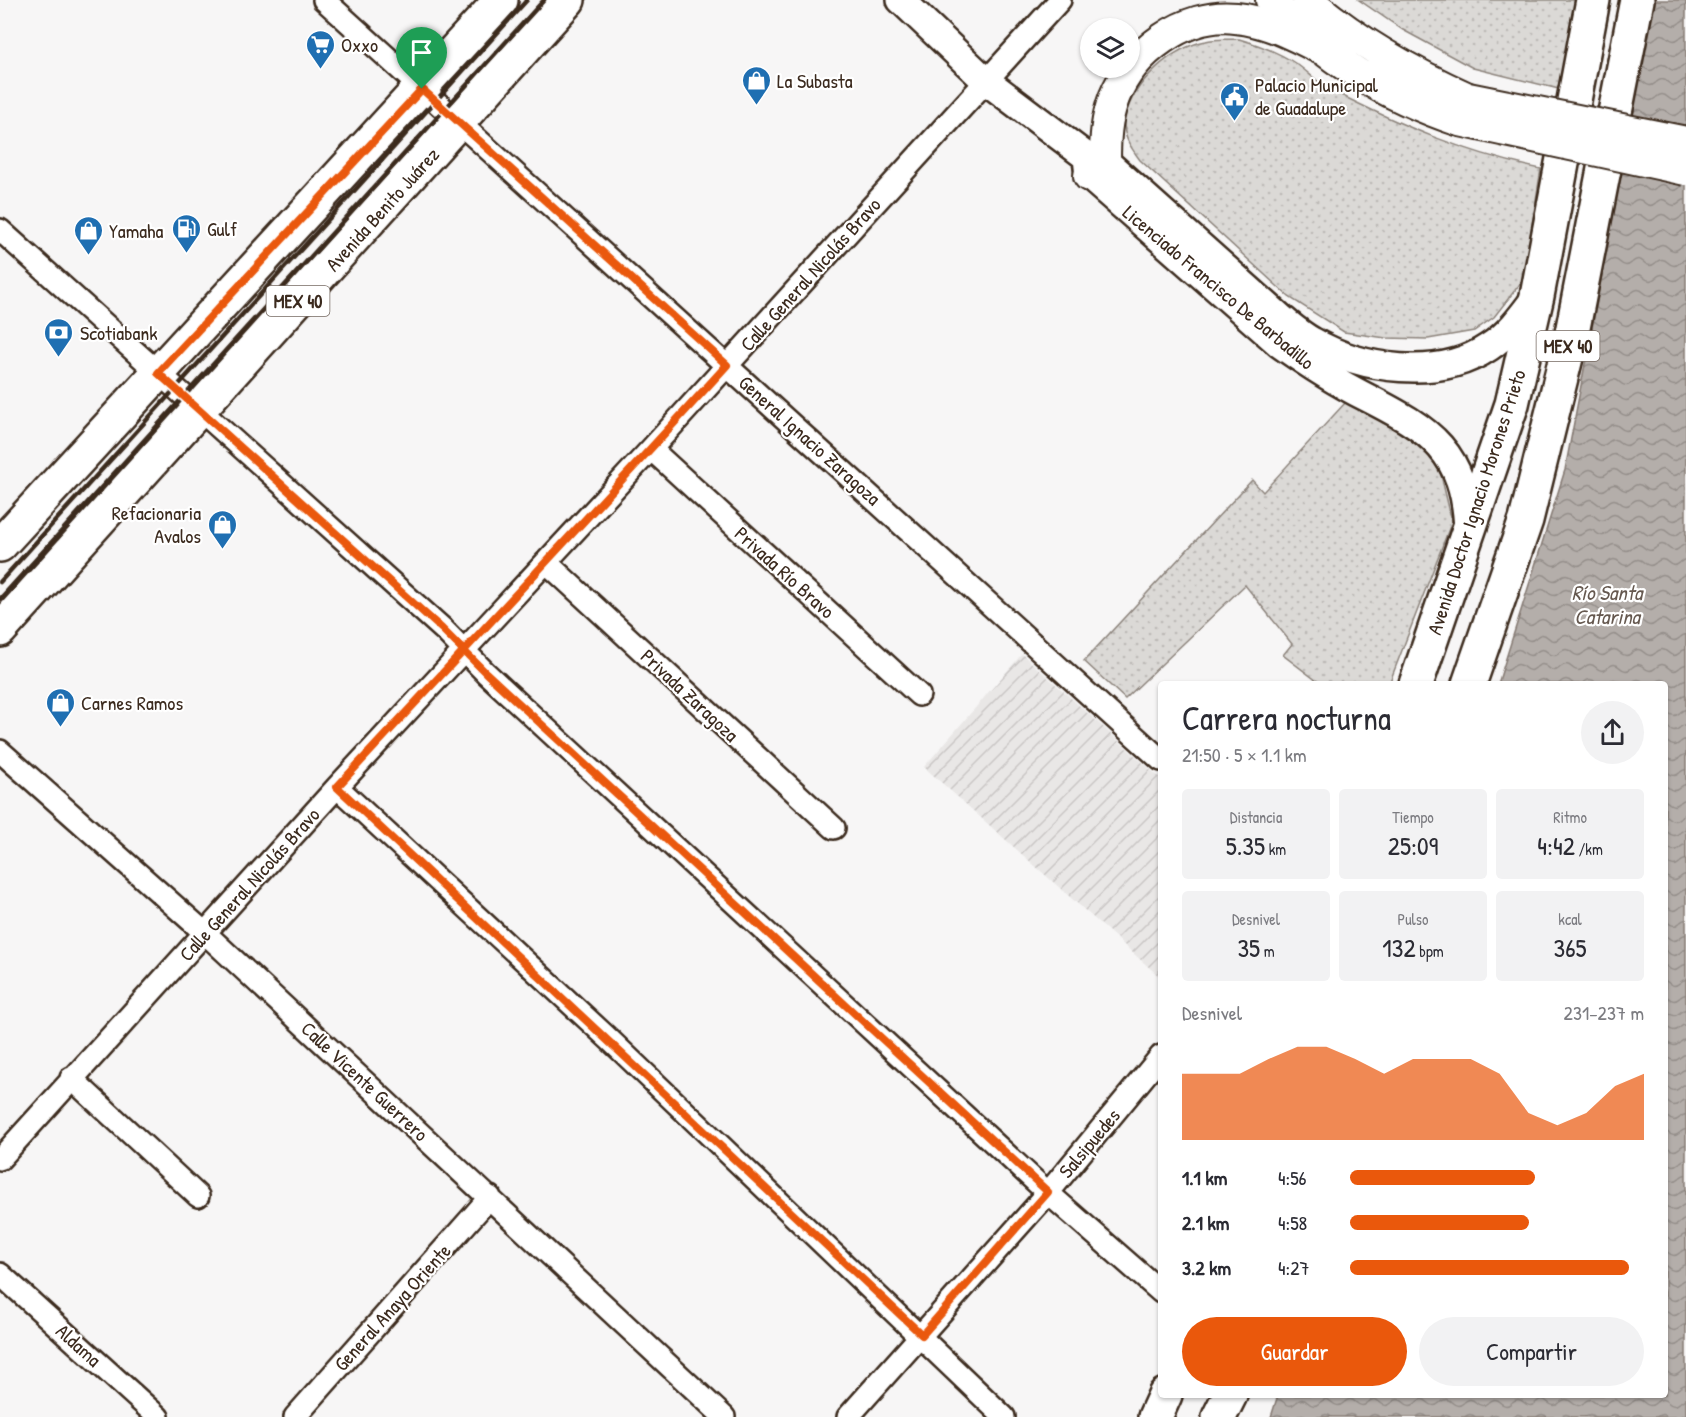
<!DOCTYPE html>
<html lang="es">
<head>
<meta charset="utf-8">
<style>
  body { margin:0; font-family:"Patrick Hand",sans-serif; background:#f2f2f3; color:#2b2b33; height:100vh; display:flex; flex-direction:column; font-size:22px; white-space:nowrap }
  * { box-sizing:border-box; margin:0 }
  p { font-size:20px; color:#7c7c81 }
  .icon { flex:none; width:33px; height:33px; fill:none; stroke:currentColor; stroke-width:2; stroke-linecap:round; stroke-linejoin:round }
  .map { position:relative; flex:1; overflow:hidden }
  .sheet { position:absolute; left:1158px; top:681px; width:510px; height:717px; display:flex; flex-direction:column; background:#fff; border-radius:6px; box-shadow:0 2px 4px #0004 }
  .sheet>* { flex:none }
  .buttons { position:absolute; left:1080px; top:18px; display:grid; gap:12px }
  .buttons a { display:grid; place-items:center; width:60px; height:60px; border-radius:50%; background:#fff; box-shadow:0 2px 4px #0004; font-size:30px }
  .pin { position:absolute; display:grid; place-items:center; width:51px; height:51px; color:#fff; margin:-62px -26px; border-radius:50% 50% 50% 0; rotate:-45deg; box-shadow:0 0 6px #0007 }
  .pin .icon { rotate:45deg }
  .round { display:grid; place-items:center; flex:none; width:63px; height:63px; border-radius:32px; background:#f2f2f3 }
  .head { display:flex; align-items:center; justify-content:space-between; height:102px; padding:0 24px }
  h1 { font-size:33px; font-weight:600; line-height:45px }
  .metrics { display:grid; grid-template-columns:repeat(3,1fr); gap:9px; height:102px; padding:6px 24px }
  .metrics div { display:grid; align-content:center; border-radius:6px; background:#f2f2f3; text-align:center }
  .metrics b { font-size:26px; font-weight:600 }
  .metrics small { font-size:16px; font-weight:400 }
  .metrics p { font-size:16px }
  .chart { height:168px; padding:12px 24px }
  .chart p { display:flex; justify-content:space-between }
  .chart svg { width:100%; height:108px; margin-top:6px; fill:#ea580c; opacity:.7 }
  .button { display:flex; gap:12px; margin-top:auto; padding:12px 24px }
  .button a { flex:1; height:69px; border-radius:36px; background:#ea580c; color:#fff; font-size:24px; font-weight:600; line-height:69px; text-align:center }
  .button a+a { background:#f2f2f3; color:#2b2b33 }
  ul { padding:0 24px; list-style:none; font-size:20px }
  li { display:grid; grid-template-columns:96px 72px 1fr; align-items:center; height:45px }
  li i { height:15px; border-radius:8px; background:#ea580c }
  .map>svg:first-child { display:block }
  .industrial { fill:url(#industrial-furrows) }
  .grass { fill:url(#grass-dots); stroke:#8b827a; stroke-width:1.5 }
  .water { fill:url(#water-waves); stroke:#847972; stroke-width:1.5 }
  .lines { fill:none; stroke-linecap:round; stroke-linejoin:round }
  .minor-casing { stroke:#3b2a1e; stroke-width:26 }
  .tertiary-casing { stroke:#3b2a1e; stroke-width:32 }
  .secondary-casing { stroke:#3b2a1e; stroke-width:34 }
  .primary-casing { stroke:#3b2a1e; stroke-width:38 }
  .trunk-casing { stroke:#3b2a1e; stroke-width:38 }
  .minor { stroke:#fff; stroke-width:21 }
  .tertiary { stroke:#fff; stroke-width:27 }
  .secondary { stroke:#fff; stroke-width:30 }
  .primary { stroke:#fff; stroke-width:33 }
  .trunk { stroke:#fff; stroke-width:33 }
  .rail { stroke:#3b2a1e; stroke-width:4.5 }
  .secondary-bridge-casing { stroke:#3b2a1e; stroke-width:34; stroke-linecap:butt }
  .secondary-bridge { stroke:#fff; stroke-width:30 }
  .route-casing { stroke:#fff; stroke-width:12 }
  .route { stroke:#ea580c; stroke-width:8 }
  .labels { text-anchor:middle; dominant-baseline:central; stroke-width:4.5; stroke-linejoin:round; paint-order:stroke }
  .shield { fill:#fff; stroke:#766a62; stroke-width:1.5 }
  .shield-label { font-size:18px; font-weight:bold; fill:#3b2a1e }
  .poi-label { font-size:20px; fill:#3b2a1e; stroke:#fff; text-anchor:start }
  .street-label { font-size:20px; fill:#3b2a1e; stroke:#fff }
  .water-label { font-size:21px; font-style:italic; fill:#65584f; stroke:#fff }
</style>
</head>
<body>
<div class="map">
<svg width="1686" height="1417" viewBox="0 0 1686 1417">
  <defs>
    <pattern id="industrial-furrows" width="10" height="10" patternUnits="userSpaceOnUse" patternTransform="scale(1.5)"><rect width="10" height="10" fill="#e9e7e6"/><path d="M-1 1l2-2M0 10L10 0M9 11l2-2" fill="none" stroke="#c9c6c5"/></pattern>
    <pattern id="grass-dots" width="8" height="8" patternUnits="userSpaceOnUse" patternTransform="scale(1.5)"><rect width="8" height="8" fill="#dbd9d6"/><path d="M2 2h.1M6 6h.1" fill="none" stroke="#bdbab7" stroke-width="1.8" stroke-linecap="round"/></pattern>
    <pattern id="water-waves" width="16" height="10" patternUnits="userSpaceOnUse" patternTransform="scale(1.5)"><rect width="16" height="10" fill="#b4aeaa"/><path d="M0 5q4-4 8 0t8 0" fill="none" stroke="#948e8a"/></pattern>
  </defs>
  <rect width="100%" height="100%" fill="#f7f6f6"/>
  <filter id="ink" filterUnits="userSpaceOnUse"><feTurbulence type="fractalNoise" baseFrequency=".0167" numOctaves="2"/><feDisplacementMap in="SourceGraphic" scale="12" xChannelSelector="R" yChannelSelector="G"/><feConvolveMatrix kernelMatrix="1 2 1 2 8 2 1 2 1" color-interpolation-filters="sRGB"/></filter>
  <g filter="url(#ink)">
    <path class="industrial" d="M1022 654 1161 779V978L924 767Z"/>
    <path class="grass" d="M1359 0H1575L1559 89 1473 68 1403 30Z
      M1239 39C1260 45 1280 53 1298 65 1309 73 1319 84 1331 90 1402 126 1462 152 1541 169L1523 280 1494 317 1474 331 1428 339 1386 338 1344 332 1289 297 1140 160C1131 148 1121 134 1125 118 1133 82 1171 48 1206 41 1216 38 1229 40 1239 39Z
      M1345 403 1363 406 1413 437 1433 456 1441 475 1452 521 1389 684H1321L1283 655 1292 644 1245 585 1125 699 1084 661 1252 480 1263 492Z"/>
    <path class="water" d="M1654 0H1686V1417H1271L1278 1395H1665V684H1498L1565 470Z"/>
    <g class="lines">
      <defs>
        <path id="minor" d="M324 0 1161 760
          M0 230 443 629 486 673 1048 1193 1161 1292
          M651 449 919 695
          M546 562 834 828
          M0 751 205 933 724 1417
          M337 787 610 1040 1004 1417
          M71 1078 198 1196
          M0 1159 337 787 651 449 1060 0
          M0 1274 158 1417
          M295 1417 490 1197
          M848 1417 1048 1193 1161 1056"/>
        <path id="tertiary" d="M901 0 985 80 1087 157 1105 161 1282 319C1292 327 1301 335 1312 341 1362 370 1439 381 1489 347 1509 334 1522 316 1536 297
          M1087 157 1089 176 1280 344C1308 364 1336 382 1366 397 1431 430 1465 452 1468 530"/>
        <path id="secondary" d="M1271 0C1323 59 1386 96 1460 121
          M1308 0C1356 41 1410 72 1468 98
          M1089 176 1105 161C1105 139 1106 119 1114 98 1132 52 1185 12 1236 18 1267 21 1294 35 1321 49"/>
        <path id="primary" d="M0 545 501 0
          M0 630 568 0"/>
        <path id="trunk" d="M1416 684 1512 404 1537 296 1593 0
          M1469 684 1526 520 1572 333 1637 0
          M1155 1417 1165 1395
          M1219 1417 1230 1395"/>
      </defs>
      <use href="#minor" class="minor-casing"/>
      <use href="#tertiary" class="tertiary-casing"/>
      <use href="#secondary" class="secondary-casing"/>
      <use href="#primary" class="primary-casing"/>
      <use href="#trunk" class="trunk-casing"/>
      <use href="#minor" class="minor"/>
      <use href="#tertiary" class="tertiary"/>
      <use href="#secondary" class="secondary"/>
      <use href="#primary" class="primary"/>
      <use href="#trunk" class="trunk"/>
      <path class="rail" d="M0 582 527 0
        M0 599 544 0"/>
      <defs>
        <path id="secondary-bridge" d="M1468 98 1686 142
          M1460 121 1686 170"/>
      </defs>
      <use href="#secondary-bridge" class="secondary-bridge-casing"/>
      <use href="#secondary-bridge" class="secondary-bridge"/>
    </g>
  </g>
  <g class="lines" filter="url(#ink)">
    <defs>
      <path id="route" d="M422 89 158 373 442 629 486 673 1048 1192 922 1335 337 787C467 647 598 507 727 365L422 89"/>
    </defs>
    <use href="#route" class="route-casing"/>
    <use href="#route" class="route"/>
  </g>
  <defs>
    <symbol id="supermarket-pin" viewBox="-11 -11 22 30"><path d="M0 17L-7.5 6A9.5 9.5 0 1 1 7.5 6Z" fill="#1f6fb2" stroke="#fff"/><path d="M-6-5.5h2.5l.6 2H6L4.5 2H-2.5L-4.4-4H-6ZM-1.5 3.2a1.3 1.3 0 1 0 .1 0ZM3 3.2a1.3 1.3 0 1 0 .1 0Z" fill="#fff"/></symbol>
    <symbol id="shop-pin" viewBox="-11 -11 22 30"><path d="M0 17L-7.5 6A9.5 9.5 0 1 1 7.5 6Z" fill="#1f6fb2" stroke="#fff"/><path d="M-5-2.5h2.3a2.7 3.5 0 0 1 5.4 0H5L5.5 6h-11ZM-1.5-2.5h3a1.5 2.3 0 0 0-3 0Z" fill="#fff"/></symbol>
    <symbol id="civic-pin" viewBox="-11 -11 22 30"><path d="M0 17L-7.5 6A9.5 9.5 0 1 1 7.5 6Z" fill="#1f6fb2" stroke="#fff"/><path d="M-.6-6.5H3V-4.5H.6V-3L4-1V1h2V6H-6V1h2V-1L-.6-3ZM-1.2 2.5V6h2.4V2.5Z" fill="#fff"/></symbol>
    <symbol id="fuel-pin" viewBox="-11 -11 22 30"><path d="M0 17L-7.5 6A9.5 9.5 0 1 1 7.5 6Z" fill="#1f6fb2" stroke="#fff"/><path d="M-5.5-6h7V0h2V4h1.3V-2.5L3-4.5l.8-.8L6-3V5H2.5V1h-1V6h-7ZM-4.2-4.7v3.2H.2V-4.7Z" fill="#fff"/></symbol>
    <symbol id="bank-pin" viewBox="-11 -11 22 30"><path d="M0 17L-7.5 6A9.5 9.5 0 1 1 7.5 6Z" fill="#1f6fb2" stroke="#fff"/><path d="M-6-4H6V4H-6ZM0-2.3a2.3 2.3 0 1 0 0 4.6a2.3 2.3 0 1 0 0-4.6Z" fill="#fff"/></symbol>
  </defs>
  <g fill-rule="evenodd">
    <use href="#supermarket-pin" x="304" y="28" width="33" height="45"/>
    <use href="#shop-pin" x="740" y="64" width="33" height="45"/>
    <use href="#civic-pin" x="1218" y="80" width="33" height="45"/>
    <use href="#fuel-pin" x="170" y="212" width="33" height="45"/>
    <use href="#shop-pin" x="72" y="214" width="33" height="45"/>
    <use href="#bank-pin" x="42" y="316" width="33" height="45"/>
    <use href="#shop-pin" x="206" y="508" width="33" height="45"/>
    <use href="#shop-pin" x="44" y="686" width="33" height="45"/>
  </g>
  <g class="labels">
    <g class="shield">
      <rect x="266.5" y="286" width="63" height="30" rx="4.5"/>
      <rect x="1536.5" y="331" width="63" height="30" rx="4.5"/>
    </g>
    <g class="shield-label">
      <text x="298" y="301">MEX 40</text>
      <text x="1568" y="346">MEX 40</text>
    </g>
    <g class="poi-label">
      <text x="341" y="44">Oxxo</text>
      <text x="777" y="80">La Subasta</text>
      <text x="1255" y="84">Palacio Municipal<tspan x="1255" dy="23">de Guadalupe</tspan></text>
      <text x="207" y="228">Gulf</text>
      <text x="109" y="230">Yamaha</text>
      <text x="80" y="332">Scotiabank</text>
      <text x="201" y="512" text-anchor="end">Refacionaria<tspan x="201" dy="23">Avalos</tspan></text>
      <text x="81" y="702">Carnes Ramos</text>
    </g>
    <g class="street-label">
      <text transform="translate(382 209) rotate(-48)">Avenida Benito Juárez</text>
      <text transform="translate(810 274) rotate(-48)">Calle General Nicolás Bravo</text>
      <text transform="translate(1219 287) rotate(40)">Licenciado Francisco De Barbadillo</text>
      <text transform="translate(810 440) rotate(42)">General Ignacio Zaragoza</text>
      <text transform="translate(1476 502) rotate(-72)">Avenida Doctor Ignacio Morones Prieto</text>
      <text transform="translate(785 572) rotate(42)">Privada Río Bravo</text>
      <text transform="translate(690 695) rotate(43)">Privada Zaragoza</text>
      <text transform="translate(249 884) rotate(-48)">Calle General Nicolás Bravo</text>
      <text transform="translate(365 1081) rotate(43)">Calle Vicente Guerrero</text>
      <text transform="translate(1089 1143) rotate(-50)">Salsipuedes</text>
      <text transform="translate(392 1307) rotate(-48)">General Anaya Oriente</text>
      <text transform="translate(79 1345) rotate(42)">Aldama</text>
    </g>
    <g class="water-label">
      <text x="1607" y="592">Río Santa<tspan x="1607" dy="24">Catarina</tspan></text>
    </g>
  </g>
</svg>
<div class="buttons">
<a><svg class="icon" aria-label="layers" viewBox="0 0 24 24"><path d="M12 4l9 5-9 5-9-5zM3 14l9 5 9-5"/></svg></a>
</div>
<div class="pin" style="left:422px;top:89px;background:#1e9e55"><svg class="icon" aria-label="arrive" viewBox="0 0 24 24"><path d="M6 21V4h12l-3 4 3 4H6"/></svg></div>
<section class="sheet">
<div class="head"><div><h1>Carrera nocturna</h1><p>21:50 · 5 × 1.1 km</p></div><a class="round"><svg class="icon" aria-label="share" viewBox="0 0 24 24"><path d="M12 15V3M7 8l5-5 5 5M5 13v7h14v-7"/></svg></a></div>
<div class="metrics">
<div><p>Distancia</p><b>5.35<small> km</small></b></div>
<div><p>Tiempo</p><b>25:09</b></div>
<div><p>Ritmo</p><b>4:42<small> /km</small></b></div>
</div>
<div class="metrics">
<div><p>Desnivel</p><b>35<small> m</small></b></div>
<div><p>Pulso</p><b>132<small> bpm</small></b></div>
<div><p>kcal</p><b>365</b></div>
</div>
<div class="chart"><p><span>Desnivel</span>231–237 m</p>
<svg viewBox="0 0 160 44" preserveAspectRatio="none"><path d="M0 44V17L10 17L20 17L30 11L40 6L50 6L60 11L70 17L80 11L90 11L100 11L110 17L120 33L130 38L140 33L150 22L160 17V44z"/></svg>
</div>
<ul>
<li><b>1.1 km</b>4:56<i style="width:63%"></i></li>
<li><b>2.1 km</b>4:58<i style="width:61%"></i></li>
<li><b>3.2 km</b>4:27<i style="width:95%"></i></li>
</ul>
<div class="button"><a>Guardar</a><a>Compartir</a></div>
</section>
</div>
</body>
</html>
